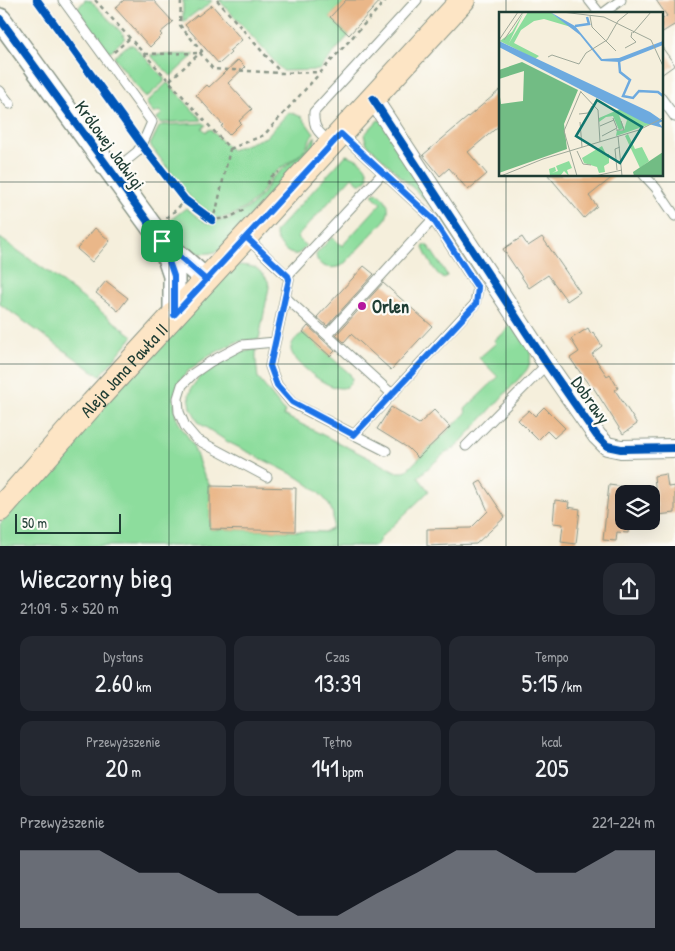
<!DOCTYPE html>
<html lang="pl">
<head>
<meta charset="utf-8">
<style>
  body { margin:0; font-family:"Patrick Hand",sans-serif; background:#242831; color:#f1f3f6; height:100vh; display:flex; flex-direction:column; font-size:19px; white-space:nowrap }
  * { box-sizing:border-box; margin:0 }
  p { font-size:16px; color:#9ea1a6 }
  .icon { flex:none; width:28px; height:28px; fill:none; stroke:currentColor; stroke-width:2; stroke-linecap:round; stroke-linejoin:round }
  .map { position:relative; height:546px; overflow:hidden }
  .panel { display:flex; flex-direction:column; background:#171b24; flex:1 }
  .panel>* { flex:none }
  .buttons { position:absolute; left:615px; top:485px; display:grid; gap:10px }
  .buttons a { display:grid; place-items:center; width:45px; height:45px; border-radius:10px; background:#171b24; box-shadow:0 5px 20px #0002; font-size:25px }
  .scale { position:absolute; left:15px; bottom:12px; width:106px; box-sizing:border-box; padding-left:5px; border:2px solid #1f3d34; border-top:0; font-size:14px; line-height:18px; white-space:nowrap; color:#1f3d34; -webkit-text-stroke:4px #fdfcf7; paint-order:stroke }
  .pin { position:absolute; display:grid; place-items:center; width:42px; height:42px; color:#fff; margin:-21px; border-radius:10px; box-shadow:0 2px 8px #0006 }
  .round { display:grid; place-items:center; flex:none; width:52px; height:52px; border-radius:15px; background:#242831 }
  .overview { display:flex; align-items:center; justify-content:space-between; height:85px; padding:0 20px }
  h1 { font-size:28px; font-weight:600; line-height:38px }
  .figures { display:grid; grid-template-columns:repeat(3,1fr); gap:8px; height:85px; padding:5px 20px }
  .figures div { display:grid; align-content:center; border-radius:12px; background:#242831; text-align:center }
  .figures b { font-size:25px; font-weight:600 }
  .figures small { font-size:14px; font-weight:400 }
  .figures p { font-size:14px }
  .chart { height:140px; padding:10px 20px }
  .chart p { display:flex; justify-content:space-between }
  .chart svg { width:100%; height:90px; margin-top:5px; fill:#8c9099; opacity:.7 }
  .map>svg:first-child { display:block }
  .green { fill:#8ddd9d; stroke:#568d68 }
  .building { fill:#eab789 }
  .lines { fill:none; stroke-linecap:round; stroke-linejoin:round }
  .service-casing { stroke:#8a9688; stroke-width:11 }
  .minor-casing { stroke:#8a9688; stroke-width:20 }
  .tertiary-casing { stroke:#8a9688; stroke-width:24 }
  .secondary-casing { stroke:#8a9688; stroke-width:26 }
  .path { stroke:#8a9688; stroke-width:2.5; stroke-dasharray:4 4; stroke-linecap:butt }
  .service { stroke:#fff; stroke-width:9 }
  .minor { stroke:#fff; stroke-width:18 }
  .tertiary { stroke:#fff; stroke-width:21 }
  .secondary { stroke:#fde5c5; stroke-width:24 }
  .cycleway-casing { stroke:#fdfcf7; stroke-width:11 }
  .cycleway { stroke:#0057b8; stroke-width:8 }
  .route-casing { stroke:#fff; stroke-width:10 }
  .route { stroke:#1a73e8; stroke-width:6 }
  .grid { fill:none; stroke:#1f3d34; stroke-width:1; stroke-opacity:0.55 }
  .poi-dot { fill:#b5179e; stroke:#fdfcf7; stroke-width:2 }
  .labels { text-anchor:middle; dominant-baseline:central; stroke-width:4.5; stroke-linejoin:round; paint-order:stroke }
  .street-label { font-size:18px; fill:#1f3d34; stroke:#fdfcf7 }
  .poi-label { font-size:18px; font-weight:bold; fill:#1f3d34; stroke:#fdfcf7; text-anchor:start }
  .inset-river { fill:none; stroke:#6daadf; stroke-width:2.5 }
  .inset-road { fill:none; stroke:#9fa899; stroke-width:1 }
  .view { fill:#0f766e; fill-opacity:0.15; stroke:#0f766e; stroke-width:2.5 }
  .inset-edge { fill:none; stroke:#1f3d34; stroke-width:2.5 }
</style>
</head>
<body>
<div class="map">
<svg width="675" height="546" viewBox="0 0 675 546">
  <rect width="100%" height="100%" fill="#fdfcf7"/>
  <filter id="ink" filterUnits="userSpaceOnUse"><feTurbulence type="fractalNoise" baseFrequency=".02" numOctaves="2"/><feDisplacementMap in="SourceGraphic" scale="10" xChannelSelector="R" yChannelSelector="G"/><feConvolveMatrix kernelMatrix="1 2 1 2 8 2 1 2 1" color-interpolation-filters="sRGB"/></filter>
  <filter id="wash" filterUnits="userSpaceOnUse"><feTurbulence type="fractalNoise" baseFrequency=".0096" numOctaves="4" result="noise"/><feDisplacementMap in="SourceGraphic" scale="20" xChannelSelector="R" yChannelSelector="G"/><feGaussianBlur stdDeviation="1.12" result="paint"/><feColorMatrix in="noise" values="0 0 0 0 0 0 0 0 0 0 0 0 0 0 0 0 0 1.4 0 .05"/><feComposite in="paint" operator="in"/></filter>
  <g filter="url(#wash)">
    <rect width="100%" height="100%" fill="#f5efdc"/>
    <path class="green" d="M85 0 91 1 124 35 125 38 111 51H108L77 9Z
      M183 0H211L212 1 200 11 199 10 183 22Z
      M219 0H346L330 17 349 35 319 70 283 71Z
      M128 45H133L164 78V82L146 98 114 57Z
      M195 54 171 76 150 55Z
      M167 83H168L202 120 161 123 159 122 157 118 162 114 159 111 154 114 147 104V102Z
      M289 112 302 117 314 134C310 137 310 140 308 144 306 148 302 152 298 156 289 163 277 169 270 178 266 183 264 189 260 194 250 207 228 221 212 218L213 215 195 202 189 196 150 145 159 127 162 125 204 123 206 125 202 128 206 132 210 129 231 150 266 137Z
      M378 120 382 121 389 128 518 320C525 334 537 356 526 371L455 448 444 454 418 477 429 491 382 536 376 546H0V524L5 518 90 420 227 270 240 265 249 266 256 268 264 275 268 281 269 287 268 292 259 339 236 342 207 357 189 370 184 376 179 383 174 396 176 416 179 423 193 445 202 471 210 486V529L325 532 332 529C333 522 334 515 331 509 327 497 307 483 296 476L228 442 199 423 191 408 189 395 192 387 198 379 210 370 231 355 256 349V361L258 378 285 412 283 415 397 472H404L407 470 466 413 465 409 498 377 479 358 496 343 494 340C501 335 510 331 509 321L438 212 367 144 364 135Z
      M315 136V144L218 251C191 260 178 243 161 227L186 208 203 221 207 223 212 224 216 221 230 219 251 206 263 193 272 178 306 150Z
      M346 155C358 158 371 166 367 180L360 184 352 177 297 237 306 246C303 249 301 253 297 254 286 256 276 241 275 232Z
      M376 192C387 198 392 208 385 220L344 264C334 271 316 268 316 254L332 237 342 246 381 203 372 195Z
      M0 238 51 274 133 336 100 376 0 304Z
      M426 245 429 247 446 273 447 276 444 279C436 275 427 257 423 248L424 246Z
      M304 333 350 374 352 379C345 407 292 362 291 350 290 343 298 335 304 333Z"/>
    <g id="blocks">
      <path class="building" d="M124 0H153L173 22 160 33 162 35 150 47 115 8Z
        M346 0H381L349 35 330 17Z
        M656 0H675V26L674 25 661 33V20L667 16Z
        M212 5 242 40 229 51 231 53 219 64 185 25 197 15 198 16Z
        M661 46 675 65 661 75Z
        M238 60 245 67 228 83 252 109 239 121 241 123 229 135 221 126 223 125 196 95 207 85 209 87Z
        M500 90V125L468 152 487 174 468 190 449 168 440 176 423 155Z
        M548 175H615L589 196 597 206 584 218Z
        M95 228 110 241 92 262 77 249Z
        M522 237 528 246 542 237 580 292 567 301 548 275 529 288 503 249Z
        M364 266 374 274 327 326 317 317Z
        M106 281 128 298 118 311 96 293Z
        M383 283 432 326 391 370 351 334 344 342 336 335Z
        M308 326 335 351 330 356 303 332Z
        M588 328 591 334 593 332 602 346 594 352V353L592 354 607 376 610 374 618 388 615 390 637 424 623 434 593 387 591 388 570 358 579 352 571 339Z
        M391 407 419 424 434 410 450 427 418 458 408 448 377 429Z
        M544 407 565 428 554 438 547 431 538 440 518 420 529 410 535 416Z
        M666 474 668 487 675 486V513L658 515 654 476Z
        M481 481 505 517 476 544 427 546V529L471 528 488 511 476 484Z
        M609 485 624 487 622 508 624 509V521H629L628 533 617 532 616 541 603 540Z
        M210 486 296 488 295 531 210 529Z
        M555 500 569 502 568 507 580 509 576 544 561 542 563 524 553 523Z"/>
    </g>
  </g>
  <g filter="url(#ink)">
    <use href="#blocks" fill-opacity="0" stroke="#8a9688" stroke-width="1"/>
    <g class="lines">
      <defs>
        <path id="service" d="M63 0 152 122 142 145 137 152 112 172
          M589 0 600 14
          M602 14 621 0
          M0 91 10 104
          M661 98 675 117
          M341 134 433 219 478 288 475 304 354 435
          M331 143C319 133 313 129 314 112L417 0
          M644 175 656 188 675 216
          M246 237 287 276 289 279 270 366 277 385 292 403 386 451
          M287 276 383 173
          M285 297 392 394
          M327 335 433 219
          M466 446 547 364
          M267 477 196 439 185 426 179 412 178 398 182 385 194 373 210 362 242 345 275 342"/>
        <path id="minor" d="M373 99 547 364 597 436 607 446 621 449 675 448"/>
        <path id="tertiary" d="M0 19 162 241 206 280
          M163 243 174 276V315"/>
        <g id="secondary">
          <path id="s1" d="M0 509 93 403 463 0"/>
        </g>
      </defs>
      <use href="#service" class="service-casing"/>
      <use href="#minor" class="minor-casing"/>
      <use href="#tertiary" class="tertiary-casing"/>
      <use href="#secondary" class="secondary-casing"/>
      <path class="path" d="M95 0 169 81 230 149 217 207 212 220 228 218 244 210
        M217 0 281 73 321 72
        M114 52 130 38
        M145 54 200 53 202 51 182 28 180 25 181 0
        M170 80 200 53 213 69 281 73
        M230 149 264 135 386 0
        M267 184 272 176 279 172
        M166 218 177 209 185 200"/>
      <use href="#service" class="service"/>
      <use href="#minor" class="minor"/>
      <use href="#tertiary" class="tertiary"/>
      <use href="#secondary" class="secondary"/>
      <defs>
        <path id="cycleway" d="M37 0 142 145 185 200 212 220
          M0 19 162 241 206 280
          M373 99 547 364 597 436 607 446 621 449 675 448"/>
      </defs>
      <use href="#cycleway" class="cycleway-casing"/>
      <use href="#cycleway" class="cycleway"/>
    </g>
  </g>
  <g class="lines" filter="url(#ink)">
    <defs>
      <path id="route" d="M162 241 206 280 246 237 288 276 289 279 270 366 277 385 292 402 354 435 476 304 478 288 433 219 341 134 174 315V276L162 241"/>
    </defs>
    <use href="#route" class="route-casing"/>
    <use href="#route" class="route"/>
  </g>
  <path class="grid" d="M169 0V546M338 0V546M506 0V14M506 175V546M0 182H675M0 364H675"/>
  <circle class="poi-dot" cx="362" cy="306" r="5"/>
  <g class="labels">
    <g class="street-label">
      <text transform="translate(110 145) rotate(54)">Królowej Jadwigi</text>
      <text stroke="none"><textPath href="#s1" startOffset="186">Aleja Jana Pawła II</textPath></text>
      <text transform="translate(591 400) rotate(55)">Dobrawy</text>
    </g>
    <g class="poi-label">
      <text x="372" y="306">Orlen</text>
    </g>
  </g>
  <g transform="translate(499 12)">
    <rect width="164" height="164" fill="#f5efdc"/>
    <path d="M25 0 10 31 29 0H51L72 15 45 7 35 9 22 18 15 31 40 44 36 47 1 29 13 20ZM121 97 152 112 117 124 118 118 122 119 125 118 128 108 120 103 125 116 120 118 114 104 107 105 100 110 101 128 100 109V106ZM129 122 136 137 143 135 150 149 141 156 126 124ZM103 134 107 142H110V151L105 154 106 160 100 161 98 155 85 151 83 146ZM70 149 73 156 68 158 70 164 65 159 62 163H51L50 157 56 155 57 159 53 161 59 159 57 154Z" fill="#8ddd9d"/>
    <path d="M23 50 79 78 65 112 68 137 0 161V78L2 92 24 89 25 59 0 67V58ZM164 140V164H135L134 160Z" fill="#72bc84"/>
    <path d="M51 0 76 14 103 47 120 46 164 29V33L121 50 102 49 81 23ZM0 29 151 100 164 109 160 111 164 116 146 111 0 35Z" fill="#6daadf"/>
    <path class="inset-river" d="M76 14 90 12 88 5M120 49 121 60 131 68 124 84 134 86 140 79 159 80 164 84"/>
    <path class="inset-road" d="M63 0 105 5 152 28 164 54M91 4 93 15 117 39M134 21 152 0M0 28 19 0M5 28 24 0M126 36 137 30 132 25 133 20M49 45 53 43 80 52 87 41 108 28 119 9 130 0M82 80 99 98 101 130M80 102 89 101 93 94M81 110 83 135M101 114 115 108M117 118H125L122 109M103 124 118 116 114 106M119 124 123 164M78 139 84 152 92 153M118 158 116 137 121 135M2 164 44 147 140 118 164 106M78 164 65 119 82 79M96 164 123 158"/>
    <path class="view" d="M98 88 143 115 121 151 77 124Z"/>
    <rect width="164" height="164" class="inset-edge"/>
  </g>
</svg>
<div class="buttons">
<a><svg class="icon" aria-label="layers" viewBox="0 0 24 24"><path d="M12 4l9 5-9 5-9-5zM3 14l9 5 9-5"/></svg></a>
</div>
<div class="scale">50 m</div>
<div class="pin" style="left:162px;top:241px;background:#1e9e55"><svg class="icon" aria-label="arrive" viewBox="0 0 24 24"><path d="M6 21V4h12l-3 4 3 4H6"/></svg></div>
</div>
<section class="panel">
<div class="overview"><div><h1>Wieczorny bieg</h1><p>21:09 · 5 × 520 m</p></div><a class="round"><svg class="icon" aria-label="share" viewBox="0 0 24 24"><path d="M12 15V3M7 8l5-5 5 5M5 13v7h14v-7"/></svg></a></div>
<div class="figures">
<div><p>Dystans</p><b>2.60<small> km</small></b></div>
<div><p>Czas</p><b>13:39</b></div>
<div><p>Tempo</p><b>5:15<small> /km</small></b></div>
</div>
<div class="figures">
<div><p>Przewyższenie</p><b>20<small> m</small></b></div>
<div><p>Tętno</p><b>141<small> bpm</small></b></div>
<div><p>kcal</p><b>205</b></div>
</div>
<div class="chart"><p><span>Przewyższenie</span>221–224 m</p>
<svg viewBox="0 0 160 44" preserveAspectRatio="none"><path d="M0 44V6L10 6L20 6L30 17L40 17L50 27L60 27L70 38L80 38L90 27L100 17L110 6L120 6L130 17L140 17L150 6L160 6V44z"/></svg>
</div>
</section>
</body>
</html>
